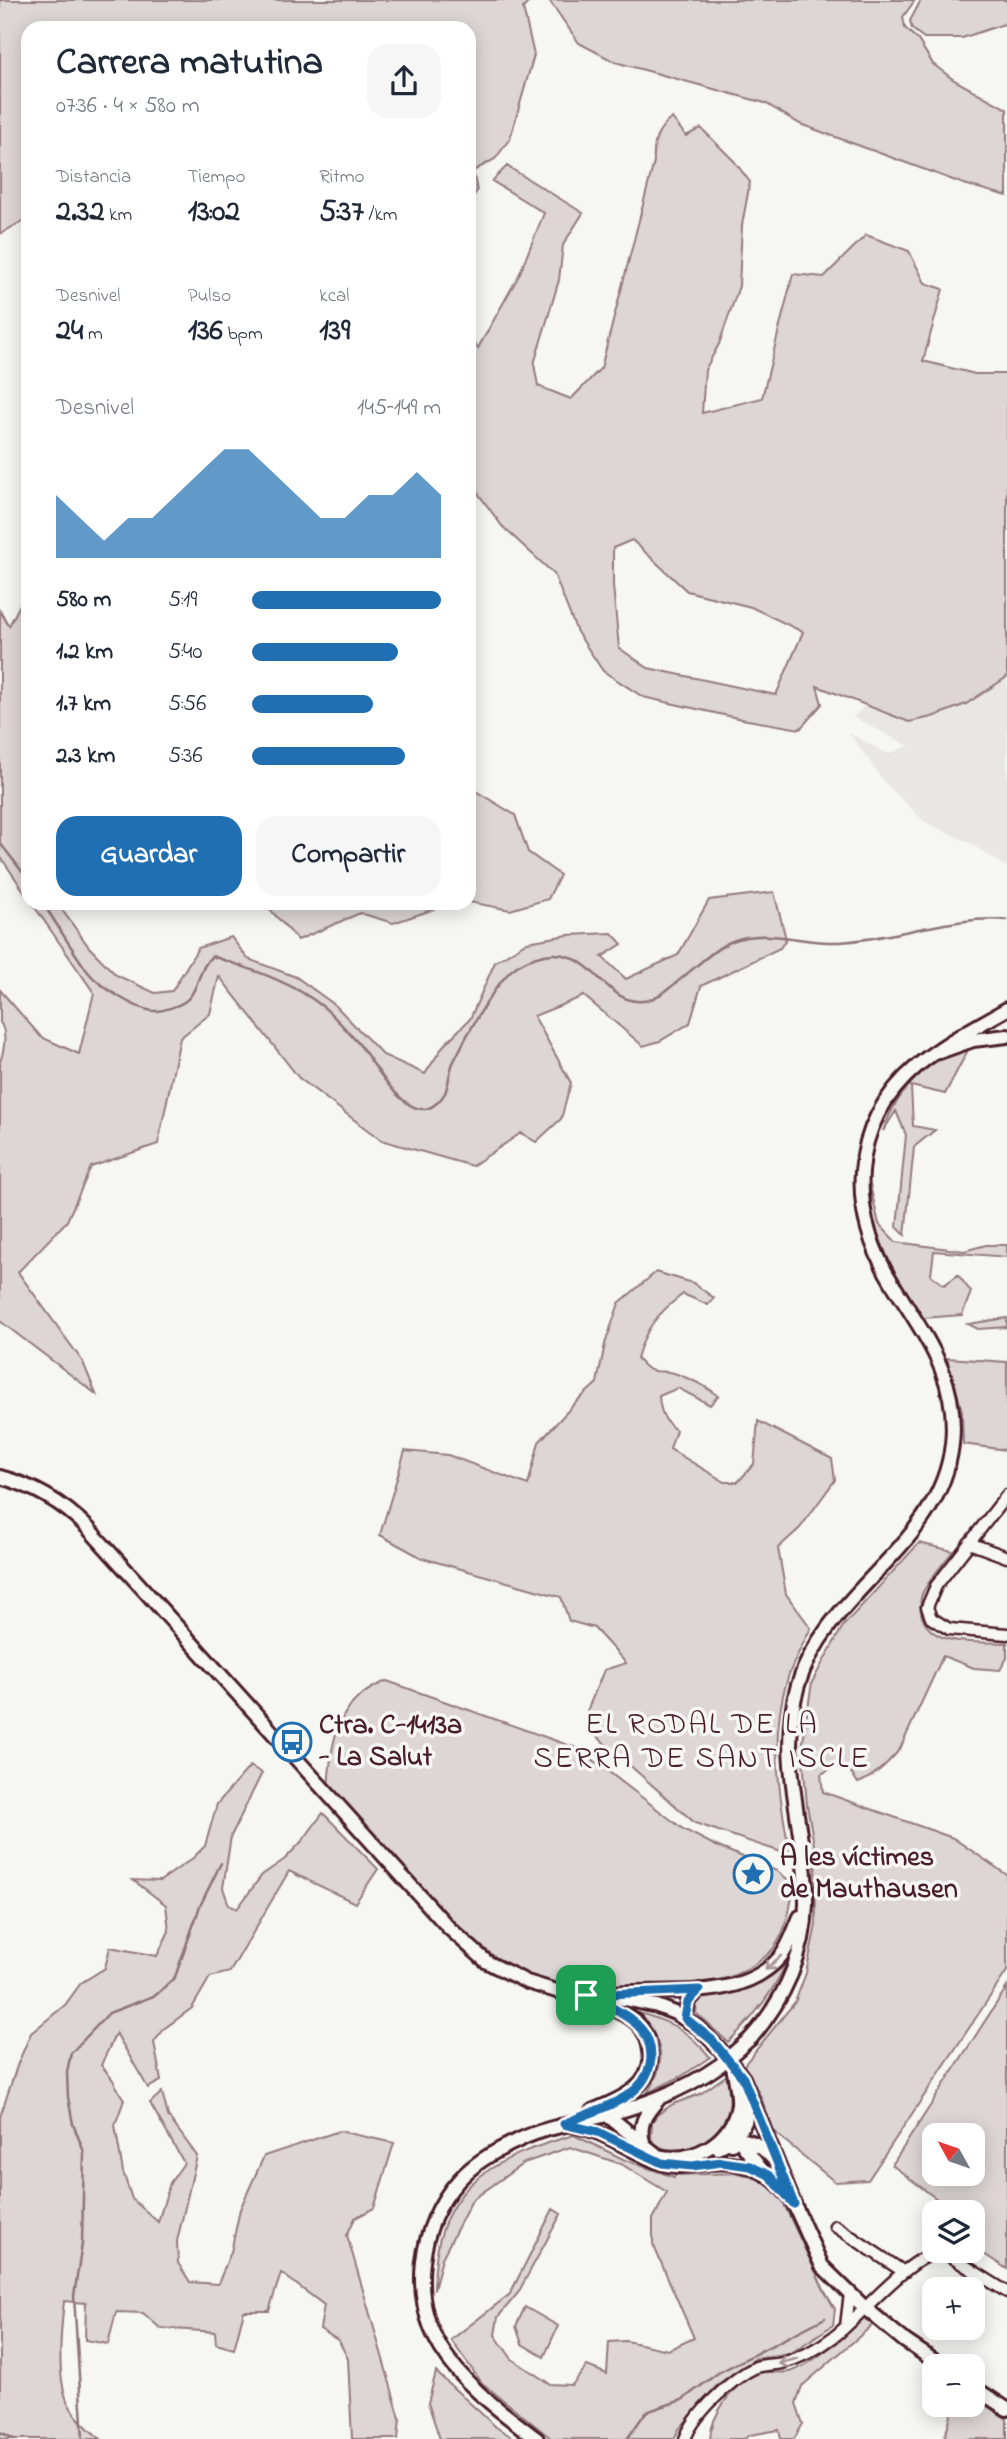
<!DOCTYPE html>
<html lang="es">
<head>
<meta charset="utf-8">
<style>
  body { margin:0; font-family:"Indie Flower",sans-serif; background:#f6f6f7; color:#1f2937; height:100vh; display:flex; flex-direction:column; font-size:26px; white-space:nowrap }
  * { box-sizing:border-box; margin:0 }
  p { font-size:23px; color:#747a83 }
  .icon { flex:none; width:38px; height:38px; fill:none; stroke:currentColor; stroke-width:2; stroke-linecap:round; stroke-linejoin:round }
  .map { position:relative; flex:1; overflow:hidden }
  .sheet { position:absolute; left:21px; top:21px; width:455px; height:889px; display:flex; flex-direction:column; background:#fff; border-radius:21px; box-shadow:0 4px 18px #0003 }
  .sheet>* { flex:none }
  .needle { width:46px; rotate:310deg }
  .tools { position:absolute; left:922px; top:2123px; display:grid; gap:14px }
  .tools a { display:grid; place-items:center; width:63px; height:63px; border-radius:14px; background:#fff; box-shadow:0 4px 18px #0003; font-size:35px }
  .pin { position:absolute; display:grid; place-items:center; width:60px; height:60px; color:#fff; margin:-30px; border-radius:14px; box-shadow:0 4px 10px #0006 }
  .round { display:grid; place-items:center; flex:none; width:74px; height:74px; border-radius:21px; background:#f6f6f7 }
  .head { display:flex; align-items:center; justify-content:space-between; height:119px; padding:0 35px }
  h1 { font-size:38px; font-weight:700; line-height:52px }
  .figures { display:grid; grid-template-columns:repeat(3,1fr); gap:10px; height:119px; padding:7px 35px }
  .figures div { display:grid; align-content:center }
  .figures b { font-size:30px; font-weight:700 }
  .figures small { font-size:19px; font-weight:400 }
  .figures p { font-size:19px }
  .chart { height:196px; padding:14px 35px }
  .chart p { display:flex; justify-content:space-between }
  .chart svg { width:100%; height:126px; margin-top:7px; fill:#1f6fb2; opacity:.7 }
  .cta { display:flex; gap:14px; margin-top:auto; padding:14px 35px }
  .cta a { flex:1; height:80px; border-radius:21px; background:#1f6fb2; color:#fff; font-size:28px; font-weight:700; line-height:80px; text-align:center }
  .cta a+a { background:#f6f6f7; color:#1f2937 }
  ul { padding:0 35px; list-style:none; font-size:23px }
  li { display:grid; grid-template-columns:112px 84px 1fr; align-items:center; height:52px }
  li i { height:18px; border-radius:9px; background:#1f6fb2 }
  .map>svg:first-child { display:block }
  .built { fill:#e9e6e3 }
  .green { fill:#ddd6d5; stroke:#947a80; stroke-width:2; fill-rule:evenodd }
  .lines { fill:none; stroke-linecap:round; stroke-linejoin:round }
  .stream { stroke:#8e747a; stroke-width:2.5 }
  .minor-casing { stroke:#4a1f2b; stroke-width:15 }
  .tertiary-casing { stroke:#4a1f2b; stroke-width:18 }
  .secondary-casing { stroke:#4a1f2b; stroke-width:18 }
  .minor { stroke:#f6f6f2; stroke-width:10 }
  .tertiary { stroke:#f6f6f2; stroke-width:12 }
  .secondary { stroke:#f6f6f2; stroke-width:12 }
  .secondary-bridge-casing { stroke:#4a1f2b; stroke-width:18; stroke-linecap:butt }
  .secondary-bridge { stroke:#f6f6f2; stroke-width:12 }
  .oneway { stroke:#a99598 }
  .route-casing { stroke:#fff; stroke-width:14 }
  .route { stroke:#1f6fb2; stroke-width:9 }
  .labels { text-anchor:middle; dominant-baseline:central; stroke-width:7; stroke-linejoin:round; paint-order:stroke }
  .poi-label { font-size:28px; font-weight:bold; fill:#4a1f2b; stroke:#f6f6f2; text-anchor:start }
  .neighbourhood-label { font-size:30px; letter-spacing:2px; fill:#4a1f2b; stroke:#f6f6f2 }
</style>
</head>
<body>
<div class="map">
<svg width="1007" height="2439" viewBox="0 0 1007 2439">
  <rect width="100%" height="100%" fill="#f6f6f2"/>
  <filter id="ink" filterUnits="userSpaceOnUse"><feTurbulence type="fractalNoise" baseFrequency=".0143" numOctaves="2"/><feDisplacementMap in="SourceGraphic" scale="14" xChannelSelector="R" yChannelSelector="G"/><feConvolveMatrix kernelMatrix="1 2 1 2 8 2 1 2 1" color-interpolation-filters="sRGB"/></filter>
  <g filter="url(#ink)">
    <path class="built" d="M1007 677V867L970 843 925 822 885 783 849 733 888 754 909 746 853 717 864 706 909 722 966 704Z"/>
    <path class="green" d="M0 0H531L523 8 534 55 510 139 495 159 473 171 477 191 469 203V28H28V218L0 234Z
      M549 0H915L903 17 905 28 918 40 933 64 954 80 1007 109V196L964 184 800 124 765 103 615 62 579 43Z
      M921 0H1007V23L962 38H924L912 29 910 21Z
      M672 118 686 136 701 128 734 161 750 182 742 225 739 286 719 344 705 370 702 413 762 398 793 274 824 277 866 235 909 251 925 283 943 289 923 361 975 374H1007V677L966 704 932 717 909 722 817 686 822 704 800 729 742 719 643 697 603 671 577 632 554 574 502 526 469 481V338L478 348 519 275 544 213 492 181 507 166 583 213 563 245 559 280 534 364 538 386 571 399 601 368 654 162C653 144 656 129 672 118ZM632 540 687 591 751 607 803 632 776 695 648 668 619 648 613 586V548Z
      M28 589V897L0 856V611L9 626Z
      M469 787 515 815 528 852 560 875 548 899 510 910 469 902Z
      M774 892 786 939 780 948 701 986 690 1023 660 1041 643 1046 584 996 534 1016 571 1083 561 1119 536 1142 521 1133 472 1166 381 1140 299 1078 219 976 210 1014 180 1038 158 1144 91 1167 67 1221 18 1272 83 1362 96 1394 0 1321V1062C4 1050 8 1034 0 1022V990L41 1037 79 1054 94 993 32 903H57L89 947 116 975 155 993 172 991 198 948 231 937 248 959 296 977 335 1005 383 1055 425 1074 444 1045 470 1019 495 962 527 942 568 935 612 933 622 944 602 957 626 979 678 955 709 900Z
      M264 903H453L393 923 360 913 298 940Z
      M969 1048 945 1094 911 1086 913 1126 935 1130 914 1147 905 1235 897 1227 906 1135 896 1111 883 1131C891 1106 908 1083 928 1067 939 1058 957 1054 969 1048Z
      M870 1185 879 1224 896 1242 964 1251 986 1245H1007V1257L934 1251 931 1275 944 1285 958 1275 971 1292 962 1315 923 1318 889 1262 873 1221Z
      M656 1272 693 1283 714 1298 708 1305 683 1294C658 1313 646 1327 637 1358 651 1378 659 1368 677 1374 692 1380 707 1386 718 1396L710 1405 678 1388 659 1396C660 1411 664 1422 676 1430L670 1449 725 1482H738L754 1464 758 1421 832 1459 835 1480 800 1528 778 1548 786 1594 811 1628C803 1644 794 1660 788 1677 769 1736 779 1796 790 1855L695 1823 592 1732 587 1711 604 1670 626 1663 594 1628 569 1621 561 1597 422 1558 380 1535 405 1451 448 1455 528 1485 539 1442 576 1402 597 1383 605 1344 619 1303Z
      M1007 1318V1327L978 1329 968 1324Z
      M947 1358 1007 1362V1450L963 1444 962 1411Z
      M919 1543 953 1551C943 1564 931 1577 923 1592 920 1598 920 1606 921 1613 929 1649 979 1641 1007 1643V1658L1000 1670 974 1668 943 1656 900 1749C889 1762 875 1777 858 1783L848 1768 836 1766 821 1774 823 1792 953 1838 1007 1875V1971L868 2180 835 2182 773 2131 761 2097 744 2065 795 2002 806 1973 816 1925 815 1850 807 1805 802 1748 812 1682 843 1626Z
      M387 1681 579 1749 683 1829 716 1846 777 1871 794 1884C791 1904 787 1932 773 1949 759 1965 733 1978 713 1982 696 1985 677 1983 660 1984 607 1986 551 1993 504 1963 469 1941 439 1907 411 1877 383 1847 356 1817 328 1787 332 1739 336 1700 387 1681Z
      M250 1766 262 1773 231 1836 223 1888 229 1905 237 1909 262 1875 285 1859 303 1840 323 1813 378 1869 355 1903 289 1871 230 1972 210 1977 192 2008 165 2028 154 2042 161 2081 148 2088 116 2033 101 2065 113 2080 124 2100 115 2125 123 2172 132 2199 158 2222 170 2183 184 2163 150 2103 162 2092 168 2116 197 2156 177 2241 178 2263 190 2282 218 2284 231 2252 240 2209 264 2156 339 2131 394 2143 374 2208 355 2218 347 2235 400 2418 398 2439H352L348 2359 339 2341 320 2329 324 2305 281 2273 269 2311H244L234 2349 216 2344 215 2332 160 2328 143 2313 116 2312 108 2344 85 2340 86 2303 64 2301C61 2330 56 2376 68 2403 75 2417 89 2430 101 2439H0V2117L18 2063 31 2033 65 2005 81 1983 105 1968 110 1947 157 1956 169 1931 166 1905 133 1880 160 1881 193 1858 205 1846 217 1804Z
      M787 1962C772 1994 754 2018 728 2042L696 2013 697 2003 703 1997C733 1991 767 1986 787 1962Z
      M1007 1987V2269L973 2247V2212H948L946 2206 892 2165ZM934 2135H973V2174H934Z
      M631 2011C668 2020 686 2028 710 2057L682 2076 647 2093C671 2058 661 2037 631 2011Z
      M727 2075C728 2085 731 2099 729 2109 721 2140 676 2166 651 2140L652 2122 657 2115 673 2104 700 2094Z
      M574 2135 625 2160 674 2177 676 2175 738 2173 759 2179 772 2187 782 2200 825 2292 835 2309 833 2325 791 2353 756 2358 718 2384 679 2429 674 2439H552L482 2383 451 2340 510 2294 553 2209 561 2214 518 2293 498 2317 495 2335 512 2359 550 2384 572 2385 587 2366 607 2374 609 2342 626 2341 668 2350 694 2338 653 2244V2219L667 2192 621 2164 570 2147 524 2163 472 2200 442 2258 434 2290C434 2189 486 2160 574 2135Z
      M525 2307 558 2326 544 2357 522 2344 516 2326Z
      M865 2315 876 2322 802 2386 796 2403 803 2424 794 2439H781L779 2430 750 2435 744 2439H710C711 2415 735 2380 760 2373 770 2370 782 2375 792 2371 817 2362 846 2334 865 2315Z
      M436 2372 496 2427 515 2439H440L428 2403Z
      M973 2397 1007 2419V2439H944L954 2405 973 2404Z"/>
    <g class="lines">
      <path class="stream" d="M0 843 28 879
        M43 903C58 926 72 950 88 972 99 986 140 1013 158 1011 165 1010 178 1006 184 1002 198 994 198 968 212 956 249 969 291 981 322 1006 336 1017 347 1031 359 1044 372 1060 400 1112 425 1109 433 1108 441 1100 445 1093 449 1084 449 1072 453 1063 464 1040 497 978 517 966 588 924 598 1006 643 1001 669 998 701 955 730 942 764 927 803 944 840 942 893 939 955 915 1007 920
        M0 2432 15 2439
        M83 2439 74 2296 82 2244 84 2152 73 2124 68 2097 67 2072 71 2053 109 2013 156 1995 175 1977 200 1906 221 1863
        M627 2439 646 2412 682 2400 718 2373 825 2318"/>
      <defs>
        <path id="minor" d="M1007 1495 936 1586 927 1607 931 1618 949 1629 1007 1634
          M969 1543 1007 1557
          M835 2226 904 2272
          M846 2326 850 2293
          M685 2439C694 2414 732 2378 756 2367 764 2364 774 2365 782 2363 802 2358 819 2348 835 2336 861 2316 913 2251 943 2252L1007 2292"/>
        <path id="tertiary" d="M939 1052 973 1040 1007 1036
          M794 2204 822 2266 865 2308 905 2341 942 2366
          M973 2387 1007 2409"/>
        <path id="secondary" d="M0 1477C35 1486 63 1503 88 1528L449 1928 487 1962 527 1982 563 1993 625 1999 657 2006 675 2013 698 2027 719 2048 743 2078 794 2204
          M614 1993C667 1988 742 2003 781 1956 790 1945 794 1930 800 1917
          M685 2018 688 2002 699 1990
          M751 2038C784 2000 805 1954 806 1904 807 1830 776 1759 798 1685 828 1588 941 1546 952 1444 959 1379 926 1338 894 1286 848 1213 847 1126 917 1066 944 1043 976 1027 1007 1009
          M592 2111C619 2100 655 2087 650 2051 649 2039 644 2030 636 2022 624 2012 607 2006 593 1999
          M607 2115 658 2156C693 2164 732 2142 738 2105 739 2094 736 2083 734 2072
          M571 2125C605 2130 630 2152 661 2163 678 2169 693 2164 709 2163 741 2160 767 2168 786 2193
          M736 2136 761 2169
          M732 2144 745 2122 750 2097
          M644 2145C637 2126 645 2114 658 2100
          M718 2148C740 2132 758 2141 774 2160
          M537 2439C502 2412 465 2387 441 2348 409 2297 419 2224 459 2180 476 2161 499 2149 521 2139 542 2129 565 2125 587 2120 635 2108 679 2094 720 2065"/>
      </defs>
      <use href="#minor" class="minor-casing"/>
      <use href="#tertiary" class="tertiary-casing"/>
      <use href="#secondary" class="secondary-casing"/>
      <use href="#minor" class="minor"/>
      <use href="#tertiary" class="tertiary"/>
      <use href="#secondary" class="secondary"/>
      <defs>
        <path id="secondary-bridge" d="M720 2065 751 2038"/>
      </defs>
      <use href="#secondary-bridge" class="secondary-bridge-casing"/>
      <use href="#secondary-bridge" class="secondary-bridge"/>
    </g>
    <defs><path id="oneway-shaft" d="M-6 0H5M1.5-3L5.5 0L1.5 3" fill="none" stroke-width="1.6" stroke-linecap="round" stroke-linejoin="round" transform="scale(1.75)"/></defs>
    <g class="oneway">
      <use href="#oneway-shaft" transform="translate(773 1963) rotate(138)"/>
      <use href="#oneway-shaft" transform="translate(788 2361) rotate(166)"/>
    </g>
  </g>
  <g class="lines" filter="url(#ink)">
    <defs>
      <path id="route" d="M699 1990 688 2002 685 2018 712 2040 743 2078 794 2204 769 2175 750 2166 721 2162 692 2166 662 2163 598 2132 564 2124C585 2114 609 2108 628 2095 639 2088 647 2077 650 2065 658 2024 615 2010 586 1995Z"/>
    </defs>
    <use href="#route" class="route-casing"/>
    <use href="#route" class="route"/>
  </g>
  <defs>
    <symbol id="bus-ring" viewBox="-11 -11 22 22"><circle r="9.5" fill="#f6f6f2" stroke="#1f6fb2" stroke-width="1.5"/><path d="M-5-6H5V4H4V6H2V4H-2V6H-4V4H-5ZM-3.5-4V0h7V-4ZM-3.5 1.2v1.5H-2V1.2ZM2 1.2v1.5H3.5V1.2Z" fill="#1f6fb2"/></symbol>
    <symbol id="sight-ring" viewBox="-11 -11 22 22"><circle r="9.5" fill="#f6f6f2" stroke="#1f6fb2" stroke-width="1.5"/><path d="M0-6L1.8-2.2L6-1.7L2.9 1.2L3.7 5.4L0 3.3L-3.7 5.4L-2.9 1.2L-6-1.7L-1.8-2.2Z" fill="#1f6fb2"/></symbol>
  </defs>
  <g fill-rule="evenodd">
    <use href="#bus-ring" x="270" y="1720" width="44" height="44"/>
    <use href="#sight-ring" x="731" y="1852" width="44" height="44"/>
  </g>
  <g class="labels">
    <g class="poi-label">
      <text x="319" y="1726">Ctra. C-1413a<tspan x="319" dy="32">- La Salut</tspan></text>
      <text x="780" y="1858">A les víctimes<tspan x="780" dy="32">de Mauthausen</tspan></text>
    </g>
    <g class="neighbourhood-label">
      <text x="702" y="1726">EL RODAL DE LA<tspan x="702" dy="34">SERRA DE SANT ISCLE</tspan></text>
    </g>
  </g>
</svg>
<div class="tools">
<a><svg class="needle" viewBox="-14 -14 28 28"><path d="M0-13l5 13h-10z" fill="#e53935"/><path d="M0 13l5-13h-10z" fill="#747a83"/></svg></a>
<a><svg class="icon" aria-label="layers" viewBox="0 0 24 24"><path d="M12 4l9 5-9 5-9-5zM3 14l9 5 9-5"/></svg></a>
<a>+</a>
<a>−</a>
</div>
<div class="pin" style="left:586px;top:1995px;background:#1e9e55"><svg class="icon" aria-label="arrive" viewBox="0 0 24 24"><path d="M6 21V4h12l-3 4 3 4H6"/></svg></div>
<section class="sheet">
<div class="head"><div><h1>Carrera matutina</h1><p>07:36 · 4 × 580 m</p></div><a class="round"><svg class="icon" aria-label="share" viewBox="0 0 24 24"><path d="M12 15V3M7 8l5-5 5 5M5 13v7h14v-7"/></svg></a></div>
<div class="figures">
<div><p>Distancia</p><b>2.32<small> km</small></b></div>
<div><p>Tiempo</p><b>13:02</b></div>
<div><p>Ritmo</p><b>5:37<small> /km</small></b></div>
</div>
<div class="figures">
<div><p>Desnivel</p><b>24<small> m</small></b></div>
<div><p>Pulso</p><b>136<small> bpm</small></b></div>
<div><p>kcal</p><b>139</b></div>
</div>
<div class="chart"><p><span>Desnivel</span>145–149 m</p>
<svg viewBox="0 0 160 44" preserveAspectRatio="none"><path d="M0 44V22L10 30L20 38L30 30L40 30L50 22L60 14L70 6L80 6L90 14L100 22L110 30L120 30L130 22L140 22L150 14L160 22V44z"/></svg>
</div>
<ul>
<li><b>580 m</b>5:19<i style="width:100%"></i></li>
<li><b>1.2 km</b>5:40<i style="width:77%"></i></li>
<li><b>1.7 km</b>5:56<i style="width:64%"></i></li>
<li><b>2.3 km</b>5:36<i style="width:81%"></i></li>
</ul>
<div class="cta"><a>Guardar</a><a>Compartir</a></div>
</section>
</div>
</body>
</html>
